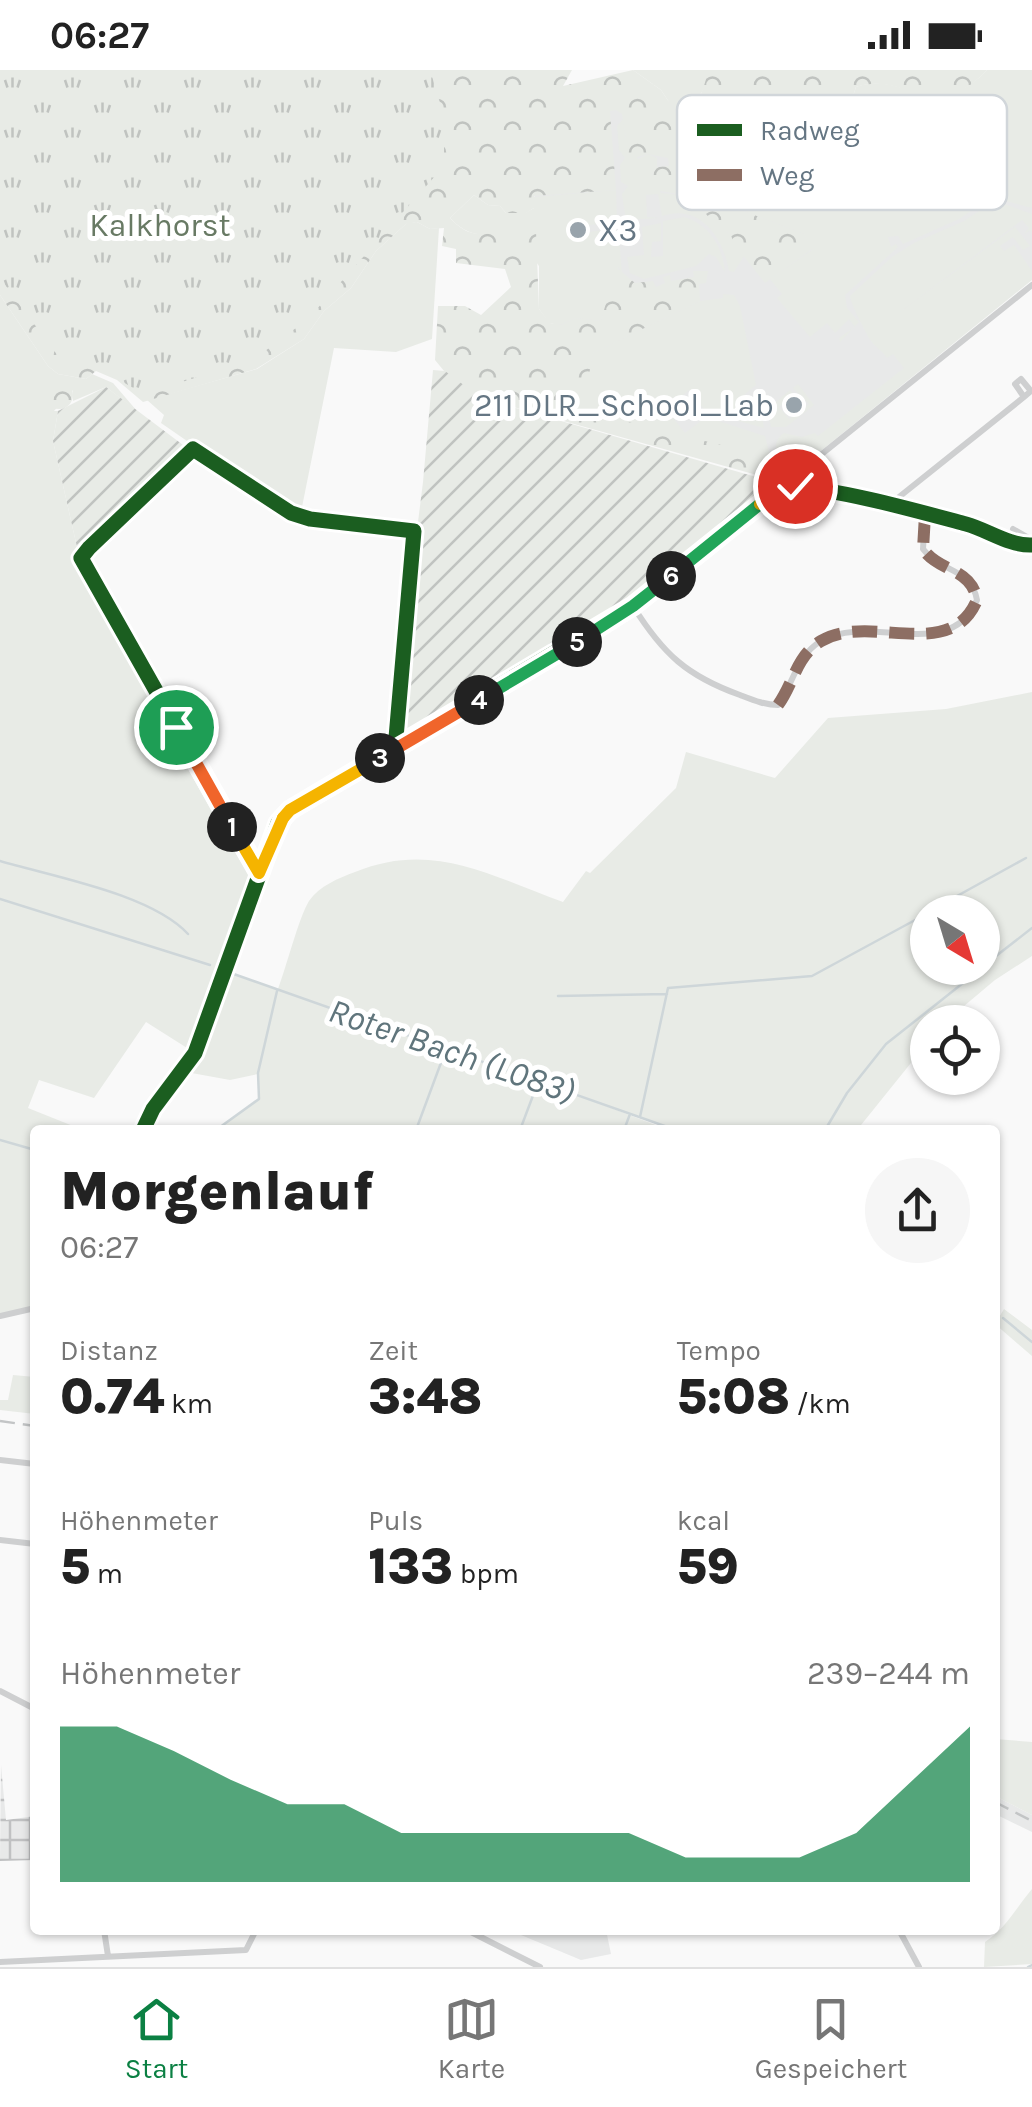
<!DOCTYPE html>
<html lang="de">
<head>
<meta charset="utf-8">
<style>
  body { margin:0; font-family:Karla,sans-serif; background:#f6f6f6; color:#222; height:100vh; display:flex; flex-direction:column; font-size:38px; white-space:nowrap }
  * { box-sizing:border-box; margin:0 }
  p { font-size:32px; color:#767676 }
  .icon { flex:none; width:55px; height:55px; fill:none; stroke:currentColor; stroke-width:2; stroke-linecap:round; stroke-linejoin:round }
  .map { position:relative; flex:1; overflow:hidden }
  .sheet { position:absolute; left:30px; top:1055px; width:970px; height:810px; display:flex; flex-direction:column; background:#fff; border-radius:10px; box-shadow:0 2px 8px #0004 }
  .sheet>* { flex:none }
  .needle { width:65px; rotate:142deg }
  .controls { position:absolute; left:910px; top:825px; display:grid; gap:20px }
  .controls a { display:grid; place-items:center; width:90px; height:90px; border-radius:50%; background:#fff; box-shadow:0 2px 8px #0004; font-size:50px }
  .pin { position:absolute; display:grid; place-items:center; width:85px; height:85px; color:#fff; margin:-42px; border:5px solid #fff; border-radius:50%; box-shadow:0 2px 10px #0007 }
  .km { position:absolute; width:50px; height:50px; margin:-25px; border-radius:50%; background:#222; color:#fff; font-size:28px; line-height:50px; text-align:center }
  .round { display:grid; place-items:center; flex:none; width:105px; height:105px; border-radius:52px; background:#f6f6f6 }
  .summary { display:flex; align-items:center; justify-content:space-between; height:170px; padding:0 30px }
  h1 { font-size:55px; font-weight:800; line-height:75px }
  .metrics { display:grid; grid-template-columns:repeat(3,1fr); gap:15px; height:170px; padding:10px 30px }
  .metrics div { display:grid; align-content:center }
  .metrics b { font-size:50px; font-weight:800 }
  .metrics small { font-size:28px; font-weight:400 }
  .metrics p { font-size:28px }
  .chart { height:280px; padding:20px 30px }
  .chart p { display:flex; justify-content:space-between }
  .chart svg { width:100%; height:180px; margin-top:10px; fill:#0b8043; opacity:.7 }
  .status { display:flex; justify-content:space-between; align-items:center; height:70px; padding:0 50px; background:#fff; direction:ltr }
  .status svg { height:28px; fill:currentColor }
  .menu { display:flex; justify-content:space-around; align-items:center; height:140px; border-top:2px solid #e0e0e0; background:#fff; font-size:28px; color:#767676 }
  .menu a { display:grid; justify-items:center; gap:5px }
  .menu .active { color:#0b8043 }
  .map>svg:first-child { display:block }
  .built { fill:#e8e9e9 }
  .industrial { fill:url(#industrial-grid) }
  .grass { fill:#e8ebe6; fill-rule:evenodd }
  .forest { fill:url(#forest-crowns) }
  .park { fill:url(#park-tufts) }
  .garden { fill:url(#garden-furrows) }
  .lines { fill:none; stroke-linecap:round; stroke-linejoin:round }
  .stream { stroke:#ced6d9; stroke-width:2.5 }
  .street { stroke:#cecfd0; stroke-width:6 }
  .rail { stroke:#c3c5c6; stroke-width:2.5; stroke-dasharray:15 8; stroke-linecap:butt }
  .quiet { stroke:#8d6e63; stroke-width:12; stroke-dasharray:25 12; stroke-linecap:butt }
  .cycleway-casing { stroke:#fff; stroke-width:21 }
  .cycleway { stroke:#1b5e20; stroke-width:15 }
  .split-1-casing { stroke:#fff; stroke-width:20 }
  .split-2-casing { stroke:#fff; stroke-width:20 }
  .split-3-casing { stroke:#fff; stroke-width:20 }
  .split-4-casing { stroke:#fff; stroke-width:20 }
  .split-5-casing { stroke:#fff; stroke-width:20 }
  .split-6-casing { stroke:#fff; stroke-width:20 }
  .split-7-casing { stroke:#fff; stroke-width:20 }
  .split-8-casing { stroke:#fff; stroke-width:20 }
  .split-1 { stroke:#f0652b; stroke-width:12 }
  .split-2 { stroke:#f5b400; stroke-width:12 }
  .split-3 { stroke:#f5b400; stroke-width:12 }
  .split-4 { stroke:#f0652b; stroke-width:12 }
  .split-5 { stroke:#22a559; stroke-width:12 }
  .split-6 { stroke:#22a559; stroke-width:12 }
  .split-7 { stroke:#22a559; stroke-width:12 }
  .split-8 { stroke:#f5b400; stroke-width:12 }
  .poi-dot { fill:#99a4ac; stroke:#fff; stroke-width:4 }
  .labels { text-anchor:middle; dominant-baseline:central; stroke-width:10; stroke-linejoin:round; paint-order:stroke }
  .park-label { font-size:32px; fill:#687a64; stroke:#fff }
  .poi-label { font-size:32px; fill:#657683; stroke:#fff; text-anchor:start }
  .water-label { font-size:35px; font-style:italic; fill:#60757c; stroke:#fff }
  .key { fill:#fff; stroke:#d1d6da; stroke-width:2.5 }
  .key-label { font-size:28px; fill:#657683 }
</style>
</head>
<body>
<div class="status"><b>06:27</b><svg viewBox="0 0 49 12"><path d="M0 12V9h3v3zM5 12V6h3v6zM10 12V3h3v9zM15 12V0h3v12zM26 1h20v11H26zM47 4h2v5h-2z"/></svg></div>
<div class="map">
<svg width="1032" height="1897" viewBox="0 0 1032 1897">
  <defs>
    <pattern id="industrial-grid" width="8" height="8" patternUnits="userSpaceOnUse" patternTransform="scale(2.5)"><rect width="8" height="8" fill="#e8e9e9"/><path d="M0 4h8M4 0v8" fill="none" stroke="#c0c1c2"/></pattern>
    <pattern id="forest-crowns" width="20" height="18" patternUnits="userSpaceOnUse" patternTransform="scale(2.5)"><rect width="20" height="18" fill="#e8ebe6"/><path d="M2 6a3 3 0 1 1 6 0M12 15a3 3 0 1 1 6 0" fill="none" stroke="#c0c3c0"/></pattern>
    <pattern id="park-tufts" width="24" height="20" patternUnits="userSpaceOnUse" patternTransform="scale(2.5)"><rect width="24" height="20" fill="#e8ebe6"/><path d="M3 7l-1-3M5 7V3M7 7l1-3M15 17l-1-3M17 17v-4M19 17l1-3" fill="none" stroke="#c0c3c0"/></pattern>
    <pattern id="garden-furrows" width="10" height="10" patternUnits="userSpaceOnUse" patternTransform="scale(2.5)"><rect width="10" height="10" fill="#e8ebe6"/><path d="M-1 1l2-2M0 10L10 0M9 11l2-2" fill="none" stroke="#c0c3c0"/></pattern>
  </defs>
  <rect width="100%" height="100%" fill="#f9f9f9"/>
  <path class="built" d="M599 19 1032 95V203L794 397 764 406 579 354 539 196 534 127Z
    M995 1726 1032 1745V1762L995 1744Z
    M509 1860H606L611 1884 581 1890Z"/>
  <path class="industrial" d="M1 1695 6 1750 35 1746V1790L0 1791Z"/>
  <path class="grass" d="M633 0H707V14L698 28 703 52 740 61 745 68 744 97 762 128 804 129 823 117 856 17C905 0 934 55 987 0H1032V138L999 129 988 130 959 149 903 174 898 166 888 167 891 177 896 174 898 177 845 225 847 238 859 252 840 272 839 268 855 257 849 249 835 263 827 253 810 267 777 228 782 224 770 209 812 180 804 164 741 140 661 20Z
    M623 49 626 68 638 89 648 84 657 88V97L652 104 661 123 683 125 700 137 713 151 731 165 744 186 734 202 729 201C723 167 700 133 662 146L658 124 646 125 647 147 659 148 626 150 622 124 628 116 621 112 620 95 625 88 619 80 617 56Z
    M616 120 617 152 590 155 580 151 570 157 572 163 577 167 594 161 615 159 619 164 622 203 618 197 601 251 576 248 560 255 549 253 539 239V196L518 166C489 160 475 174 450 148L474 125 488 135 500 136 506 143H525L534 138V127Z
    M1004 134 1032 144V162L1030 160 1024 164 1029 158 1022 150 896 245 1015 157 1030 176 1023 180 1013 167 1000 176 1004 181 1014 175 1032 201V210L801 397 784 405 779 389 785 394 791 392 788 379 782 377 777 382C774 374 778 367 784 363L802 367 815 363 818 366 904 298 893 284 887 288C882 280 876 278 871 271 867 265 850 233 850 226L892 187 914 173 964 151 988 135Z
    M684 147C710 155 722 176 725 202L716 187 709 184 696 196 644 209 630 203 627 187 644 185 642 157 661 153V171L652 172 651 187 663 186V151Z
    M417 152 430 159 439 158 432 269 396 282 334 278 301 442 229 400 161 353 164 345 147 330 257 299 304 269 324 241 351 218 376 181 407 153Z
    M723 224 734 225 740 236 756 315 744 325 751 334 758 325 764 358 706 342 689 320 666 339 685 363 706 347 765 366 772 394 766 395 768 402 776 403 764 406 752 402 755 385 601 345 583 332 593 283 700 231 723 228Z
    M0 225 48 296 58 304 86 309 92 304 113 313 137 341 106 317 73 331V320L54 341H58L53 371 79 486 74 490 161 630 259 803 195 983 146 952 94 1028 39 1010 28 1038 83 1060H35V1238L0 1246Z
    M798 314 814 335 786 357H771L768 339 790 320 794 325 779 337 789 349 809 334 793 318Z
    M1032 622V886L995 910 945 952H928L927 973 857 1060H676L561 1019 669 1060H216L259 1029 258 1004 230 1010 186 1002 203 980 228 902 278 919C286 898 299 847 309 831 319 816 339 808 355 802 433 770 490 806 563 832L586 801 590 803 676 718 686 682 775 708 828 648 946 639ZM982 842V898H928V842Z
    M1004 1239 1032 1260V1286L995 1254Z
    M13 1305 35 1307V1344L0 1340V1330H8Z
    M995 1669 1032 1672V1745L995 1726Z
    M1032 1819V1894L984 1897 985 1872C1006 1858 1016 1838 1032 1819Z"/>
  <path class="forest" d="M0 0H572L563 16 633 0 661 20 741 140 804 164 812 179 765 213 734 174 731 165 713 152 700 137 683 125 655 120C650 110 651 105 657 97L669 96 668 88 648 84 630 89 622 77 626 68 622 44 616 40 610 41 616 120 534 126V138L526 143H506L500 136 488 135 474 125 450 148C470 169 479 163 503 163 516 163 523 165 536 161L539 239 550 253 561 255 576 248 601 251 616 197 635 213 653 211 656 217 665 213 663 207 670 205 671 211 694 207 693 201H708L706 213 699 214 700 231 593 283 584 332 601 345 753 383 756 389 752 402 764 406 776 403 778 411 481 328 449 307 435 290 438 236H465L481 245 511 217 505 199 456 193V179L442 176 444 158 430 159 417 152 406 154 376 181 351 218 324 241 304 269 256 299 143 332 117 310 96 301 86 309 58 304 48 296 0 225Z
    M707 0H987C932 58 907 0 856 17L823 117C802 137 752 135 739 107 744 98 744 92 745 82 745 54 726 57 702 51 691 32 707 20 707 0Z
    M45 325a14 14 0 1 1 28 0a14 14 0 1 1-28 0Z"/>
  <path class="park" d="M0 0H430L444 46V96L308 249 253 290 143 324 108 303 58 286 0 208Z"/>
  <path class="garden" d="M433 300 445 301 481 328 784 415 633 536 395 679 414 461 418 452 423 412Z
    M106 317 187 378 79 486 53 371 58 341Z"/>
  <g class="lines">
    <path class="stream" d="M0 791C54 807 151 824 188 864
      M0 829 210 895
      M928 842 1026 788
      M982 897 1032 858
      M228 902 676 1060
      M558 926 667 924
      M640 1047 668 918 812 906 928 843
      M216 1060 259 1029 258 1003 277 921
      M416 1060 445 982
      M520 1060 537 1015
      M624 1060 630 1044
      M825 1060 847 1023 886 974 982 898
      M0 1070 35 1080
      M1003 1248 1032 1272
      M1028 1897 1032 1895"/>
    <path class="street" d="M786 415 969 455
      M889 435 1024 327 1031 321 1021 309 1015 314 1024 327
      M1013 459 1032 470
      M633 536C663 584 687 606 740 625 753 630 765 635 778 635 794 613 796 586 821 571 870 542 950 594 977 530 971 497 940 503 923 479L925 445
      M258 802 81 488 89 478 193 379 291 443 310 449 414 461 395 679
      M143 1060 153 1039 195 983 278 753 290 740 633 536 1032 215
      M0 1246 35 1238
      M0 1390 35 1394
      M0 1470 35 1474
      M0 1621 35 1639
      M104 1860 108 1886
      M467 1860 540 1897
      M899 1860 919 1897
      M0 1892 246 1880 256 1860"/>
    <path class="rail" d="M0 1351 35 1356
      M995 1732 1032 1751"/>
    <path class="quiet" d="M778 635C794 613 796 586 821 571 870 542 950 594 977 530 971 497 940 503 923 479L925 445"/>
    <defs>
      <path id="cycleway" d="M259 803 81 488 89 478 193 379 291 443 310 449 414 461 395 679
        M143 1060 153 1039 195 983 278 753 290 740 633 536 784 415C842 420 910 439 966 454 988 460 1009 476 1032 475"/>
    </defs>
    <use href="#cycleway" class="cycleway-casing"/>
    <use href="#cycleway" class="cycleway"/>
  </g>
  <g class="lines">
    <defs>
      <path id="split-1" d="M176 657 232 757"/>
      <path id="split-2" d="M232 757 259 803 283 748"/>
      <path id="split-3" d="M283 748 290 740 380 688"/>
      <path id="split-4" d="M380 688 479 630"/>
      <path id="split-5" d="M479 630 577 572"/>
      <path id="split-6" d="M577 572 633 536 671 506"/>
      <path id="split-7" d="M671 506 760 434"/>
      <path id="split-8" d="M760 434 784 415 795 416"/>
    </defs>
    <use href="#split-1" class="split-1-casing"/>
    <use href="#split-2" class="split-2-casing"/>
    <use href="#split-3" class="split-3-casing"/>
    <use href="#split-4" class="split-4-casing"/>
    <use href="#split-5" class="split-5-casing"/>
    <use href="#split-6" class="split-6-casing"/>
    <use href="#split-7" class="split-7-casing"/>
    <use href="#split-8" class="split-8-casing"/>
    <use href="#split-1" class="split-1"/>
    <use href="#split-2" class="split-2"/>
    <use href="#split-3" class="split-3"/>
    <use href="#split-4" class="split-4"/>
    <use href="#split-5" class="split-5"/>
    <use href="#split-6" class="split-6"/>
    <use href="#split-7" class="split-7"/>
    <use href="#split-8" class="split-8"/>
  </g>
  <g class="poi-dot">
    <circle cx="578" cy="160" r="10"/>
    <circle cx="794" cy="335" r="10"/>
  </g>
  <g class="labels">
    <g class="park-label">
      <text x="160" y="155">Kalkhorst</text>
    </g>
    <g class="poi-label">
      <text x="598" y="160">X3</text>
      <text x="774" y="335" text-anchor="end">211 DLR_School_Lab</text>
    </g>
    <g class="water-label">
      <text transform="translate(452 981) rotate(19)">Roter Bach (L083)</text>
    </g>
  </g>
  <rect x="677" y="25" width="330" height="115" rx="15" class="key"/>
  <rect x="697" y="54" width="45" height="12" fill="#1b5e20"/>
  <rect x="697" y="99" width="45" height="12" fill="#8d6e63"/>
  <g class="key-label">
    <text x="760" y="70">Radweg</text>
    <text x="760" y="115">Weg</text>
  </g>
</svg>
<div class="controls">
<a><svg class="needle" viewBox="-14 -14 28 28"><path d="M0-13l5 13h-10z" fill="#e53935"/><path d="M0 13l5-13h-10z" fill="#767676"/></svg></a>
<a><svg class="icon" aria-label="locate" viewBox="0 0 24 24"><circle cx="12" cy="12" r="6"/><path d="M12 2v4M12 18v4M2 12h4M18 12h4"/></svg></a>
</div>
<div class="pin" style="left:176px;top:657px;background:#1e9e55"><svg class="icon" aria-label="arrive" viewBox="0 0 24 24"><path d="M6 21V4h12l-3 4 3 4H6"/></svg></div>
<div class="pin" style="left:795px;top:416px;background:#d93025"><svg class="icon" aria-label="check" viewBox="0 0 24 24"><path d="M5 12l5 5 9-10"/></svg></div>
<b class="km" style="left:232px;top:757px">1</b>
<b class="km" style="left:380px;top:688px">3</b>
<b class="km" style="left:479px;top:630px">4</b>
<b class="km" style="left:577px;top:572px">5</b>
<b class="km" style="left:671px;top:506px">6</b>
<section class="sheet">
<div class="summary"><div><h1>Morgenlauf</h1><p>06:27</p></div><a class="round"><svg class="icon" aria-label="share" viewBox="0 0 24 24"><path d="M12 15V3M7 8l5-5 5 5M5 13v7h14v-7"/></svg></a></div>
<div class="metrics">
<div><p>Distanz</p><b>0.74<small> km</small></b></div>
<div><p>Zeit</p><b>3:48</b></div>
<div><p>Tempo</p><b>5:08<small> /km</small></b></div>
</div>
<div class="metrics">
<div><p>Höhenmeter</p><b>5<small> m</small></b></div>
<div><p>Puls</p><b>133<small> bpm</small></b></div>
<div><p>kcal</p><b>59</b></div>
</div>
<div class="chart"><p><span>Höhenmeter</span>239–244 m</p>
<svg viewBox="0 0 160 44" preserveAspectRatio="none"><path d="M0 44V6L10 6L20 12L30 19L40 25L50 25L60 32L70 32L80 32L90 32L100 32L110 38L120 38L130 38L140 32L150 19L160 6V44z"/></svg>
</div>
</section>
</div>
<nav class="menu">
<a class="active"><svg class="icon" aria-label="home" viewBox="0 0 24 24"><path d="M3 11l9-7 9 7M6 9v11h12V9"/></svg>Start</a>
<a><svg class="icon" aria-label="map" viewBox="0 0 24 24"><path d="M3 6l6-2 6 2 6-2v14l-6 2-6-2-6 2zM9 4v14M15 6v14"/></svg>Karte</a>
<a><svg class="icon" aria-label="saved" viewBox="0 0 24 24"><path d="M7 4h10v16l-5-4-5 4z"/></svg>Gespeichert</a>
</nav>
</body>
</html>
